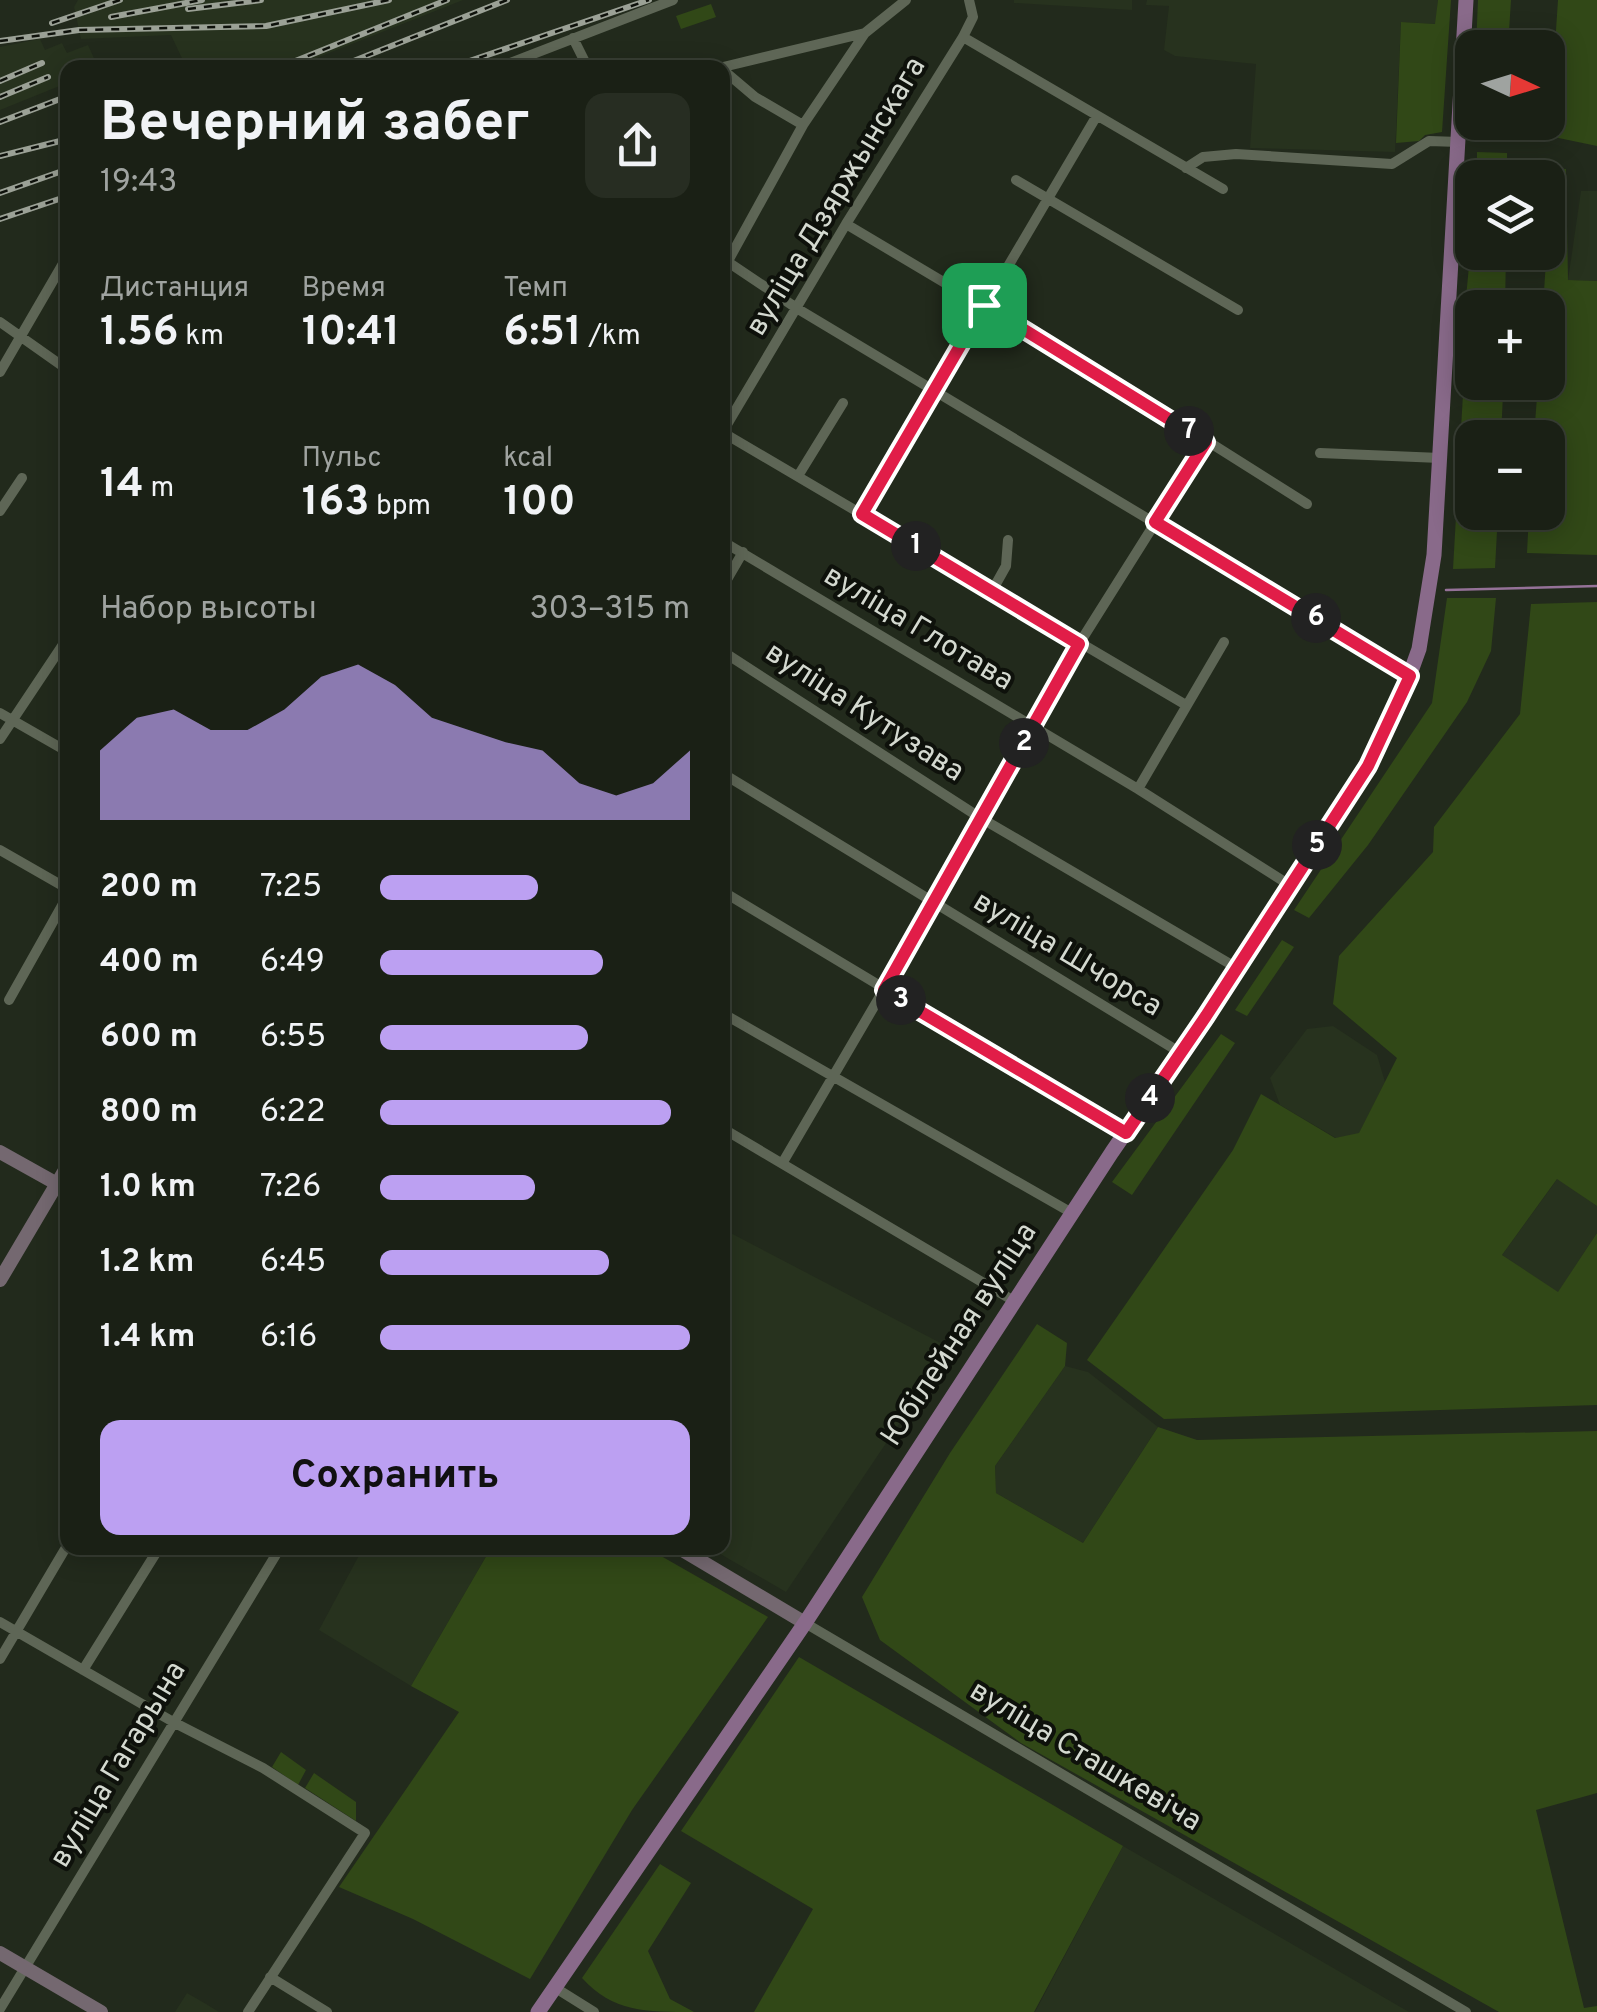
<!DOCTYPE html>
<html lang="ru">
<head>
<meta charset="utf-8">
<style>
  body { margin:0; font-family:Overpass,sans-serif; background:#272d22; color:#f1f3f6; height:100vh; display:flex; flex-direction:column; font-size:38px; white-space:nowrap }
  * { box-sizing:border-box; margin:0 }
  p { font-size:32px; color:#9fa3a0 }
  .icon { flex:none; width:55px; height:55px; fill:none; stroke:currentColor; stroke-width:2; stroke-linecap:round; stroke-linejoin:round }
  .map { position:relative; flex:1; overflow:hidden }
  .side { position:absolute; left:60px; top:60px; width:670px; height:1495px; display:flex; flex-direction:column; background:#1a2015; border-radius:20px; box-shadow:0 5px 25px #0003,0 0 0 2px #383e34 }
  .side>* { flex:none }
  .needle { width:65px; rotate:94deg }
  .tools { position:absolute; left:1455px; top:30px; display:grid; gap:20px }
  .tools a { display:grid; place-items:center; width:110px; height:110px; border-radius:20px; background:#1a2015; box-shadow:0 5px 25px #0003,0 0 0 2px #383e34; font-size:50px }
  .pin { position:absolute; display:grid; place-items:center; width:85px; height:85px; color:#fff; margin:-42px; border-radius:20px; box-shadow:0 5px 15px #0006 }
  .km { position:absolute; width:50px; height:50px; margin:-25px; border-radius:50%; background:#222; color:#fff; font-size:28px; line-height:50px; text-align:center }
  .round { display:grid; place-items:center; flex:none; width:105px; height:105px; border-radius:20px; background:#272d22 }
  .headline { display:flex; align-items:center; justify-content:space-between; height:170px; padding:0 40px }
  h1 { font-size:55px; font-weight:700; line-height:75px }
  .figures { display:grid; grid-template-columns:repeat(3,1fr); gap:15px; height:170px; padding:10px 40px }
  .figures div { display:grid; align-content:center }
  .figures b { font-size:42px; font-weight:700 }
  .figures small { font-size:28px; font-weight:400 }
  .figures p { font-size:28px }
  .chart { height:280px; padding:20px 40px }
  .chart p { display:flex; justify-content:space-between }
  .chart svg { width:100%; height:180px; margin-top:10px; fill:#bca0f2; opacity:.7 }
  .button { display:flex; gap:20px; margin-top:auto; padding:20px 40px }
  .button a { flex:1; height:115px; border-radius:20px; background:#bca0f2; color:#111; font-size:40px; font-weight:700; line-height:115px; text-align:center }
  ul { padding:0 40px; list-style:none; font-size:32px }
  li { display:grid; grid-template-columns:160px 120px 1fr; align-items:center; height:75px }
  li i { height:25px; border-radius:12px; background:#bca0f2 }
  .map>svg:first-child { display:block }
  .built { fill:#27321e }
  .green { fill:#314817 }
  .lines { fill:none; stroke-linecap:round; stroke-linejoin:round }
  .stream { stroke:#957298; stroke-width:2.5 }
  .street { stroke:#5e6656; stroke-width:10 }
  .secondary { stroke:#746870; stroke-width:14 }
  .primary { stroke:#896a8a; stroke-width:15 }
  .rail-casing { stroke:#9ba196; stroke-width:6 }
  .rail { stroke:#0e110b; stroke-width:2.5; stroke-dasharray:8; stroke-linecap:butt }
  .route-casing { stroke:#fff; stroke-width:20 }
  .route { stroke:#e11d48; stroke-width:12 }
  .labels { text-anchor:middle; dominant-baseline:central; stroke-width:8; stroke-linejoin:round; paint-order:stroke }
  .street-label { font-size:30px; fill:#d4d9d0; stroke:#0e110b }
</style>
</head>
<body>
<div class="map">
<svg width="1597" height="2012" viewBox="0 0 1597 2012">
  <rect width="100%" height="100%" fill="#222a1c"/>
  <path class="built" d="M78 0H463L291 68 186 67 171 35 81 39 74 7Z
    M1014 0H1132V10L1014 3Z
    M1147 0H1438L1436 24 1401 22 1395 152 1250 148 1256 64 1175 56 1164 50 1169 6 1146 5Z
    M40 39 45 50 62 43 67 53 88 45 98 67 68 68 67 83 0 110V47Z
    M1581 191H1597V281L1568 280Z
    M1333 1026 1377 1055 1385 1082 1359 1134 1336 1138 1280 1105 1270 1078 1307 1029Z
    M1558 1178 1597 1206V1233L1558 1293 1502 1255Z
    M723 1229 950 1348 786 1592 710 1548H722Z
    M1065 1366 1088 1372 1158 1427 1083 1543 996 1493 995 1466Z
    M363 1548H491L411 1686 319 1630Z
    M1123 1846 1409 2012H1035Z
    M187 1993 206 2004 219 2012H175Z"/>
  <path class="green" d="M1438 0H1451L1442 132 1425 135 1419 141 1396 143 1401 22 1435 24Z
    M1478 0H1511L1508 47H1476Z
    M1558 0H1597V146L1549 136Z
    M711 4 716 17 681 29 676 16Z
    M1473 123H1504L1503 137H1472Z
    M1477 152 1507 153V177H1477Z
    M1552 168 1566 169 1568 280 1597 281V555L1527 553 1529 513 1548 512V438L1534 437 1538 383 1548 382V308L1543 307Z
    M1472 235V252L1506 253 1505 307 1472 308V380H1461L1468 374V332L1464 318Z
    M1463 394H1503L1501 437 1472 438V512L1498 513 1495 568 1453 569Z
    M1447 598H1496L1491 651 1467 702 1368 845 1309 918 1294 910 1432 703Z
    M1597 602V1206L1557 1179 1502 1255 1558 1292 1597 1233V1405L1164 1419 1087 1360 1233 1150 1261 1094 1335 1138 1359 1133 1397 1058 1333 1004 1339 956 1433 852 1434 827 1520 714 1531 604Z
    M1282 940 1294 947 1247 1016 1235 1010Z
    M1221 1034 1235 1043 1132 1195 1112 1182Z
    M1037 1324 1067 1343 1065 1366 995 1466 996 1493 1083 1543 1158 1427 1197 1440 1597 1431V1793L1536 1810 1584 2008 1597 2006V2012H1499L1021 1743 880 1640 862 1597 950 1453Z
    M491 1548H647L768 1617 632 1810 530 1979 413 1919 339 1887 459 1712 411 1686Z
    M799 1657 1123 1846 1034 2012H754L813 1909 681 1831Z
    M281 1752 306 1770 298 1785 272 1767Z
    M314 1773 356 1802V1821L305 1788Z
    M660 1864 691 1883 648 1951 670 1999 694 2012C645 2012 613 2012 582 1978Z"/>
  <g class="lines">
    <path class="stream" d="M1446 590 1597 586"/>
    <path class="street" d="M963 37 1223 189
      M573 38 588 68
      M497 68 673 0
      M719 68 865 33 906 0
      M722 69 755 97 803 125
      M1186 168 1203 157 1236 154 1392 164 1429 141 1459 142
      M1016 180 1238 310
      M846 224 1155 408 1307 504
      M722 258 798 309 1410 676
      M728 261 803 125 865 33
      M0 322 68 370
      M0 372 68 255
      M722 432 1186 705
      M722 433 846 224 963 37 973 17 969 0
      M1320 453 1440 458
      M798 476 843 403
      M0 511 22 478
      M862 514 1096 117
      M722 541 1138 789 1291 886
      M722 588 743 552
      M992 591 1006 566 1008 540
      M722 651 979 817 1237 968
      M0 713 68 752
      M0 739 68 637
      M722 773 1181 1053
      M1138 789 1224 642
      M0 850 68 889
      M722 891 1125 1133
      M9 1000 68 895
      M722 1013 1072 1213
      M722 1128 1014 1301
      M783 1162 934 904 979 817 1079 644 1206 442
      M0 1622 175 1723 263 1768 365 1833 248 2012
      M805 1623 1466 2012
      M0 1659 68 1544
      M83 1670 159 1548
      M270 1977 327 2012
      M554 1987 594 2012
      M0 2009 280 1548"/>
    <path class="secondary" d="M0 1152 68 1190
      M0 1280 68 1165
      M679 1548 805 1623
      M0 1953 101 2012"/>
    <path class="primary" d="M538 2012 805 1623 1112 1152 1205 1017 1368 765 1398 707 1419 649 1434 555 1466 0"/>
    <defs>
      <path id="rail" d="M188 9 261 0
        M111 17 202 0
        M52 23 120 0
        M0 41 79 30 266 26 389 0
        M278 68 447 0
        M336 68 507 0
        M449 68 649 0
        M0 81 42 63
        M0 97 48 77
        M0 122 68 96
        M0 156 68 139
        M0 193 68 169
        M0 219 68 196"/>
    </defs>
    <use href="#rail" class="rail-casing"/>
    <use href="#rail" class="rail"/>
  </g>
  <g class="lines">
    <defs>
      <path id="route" d="M984 305 1206 442 1155 522 1410 676 1368 766 1206 1016 1126 1133 884 990 1079 644 862 514Z"/>
    </defs>
    <use href="#route" class="route-casing"/>
    <use href="#route" class="route"/>
  </g>
  <g class="labels">
    <g class="street-label">
      <text transform="translate(837 197) rotate(-59)">вуліца Дзяржынскага</text>
      <text transform="translate(918 629) rotate(31)">вуліца Глотава</text>
      <text transform="translate(864 713) rotate(33)">вуліца Кутузава</text>
      <text transform="translate(1067 955) rotate(31)">вуліца Шчорса</text>
      <text transform="translate(960 1335) rotate(-57)">Юбілейная вуліца</text>
      <text transform="translate(1085 1757) rotate(31)">вуліца Сташкевіча</text>
      <text transform="translate(119 1765) rotate(-59)">вуліца Гагарына</text>
    </g>
  </g>
</svg>
<div class="tools">
<a><svg class="needle" viewBox="-14 -14 28 28"><path d="M0-13l5 13h-10z" fill="#e53935"/><path d="M0 13l5-13h-10z" fill="#9fa3a0"/></svg></a>
<a><svg class="icon" aria-label="layers" viewBox="0 0 24 24"><path d="M12 4l9 5-9 5-9-5zM3 14l9 5 9-5"/></svg></a>
<a>+</a>
<a>−</a>
</div>
<div class="pin" style="left:984px;top:305px;background:#1e9e55"><svg class="icon" aria-label="arrive" viewBox="0 0 24 24"><path d="M6 21V4h12l-3 4 3 4H6"/></svg></div>
<b class="km" style="left:916px;top:546px">1</b>
<b class="km" style="left:1024px;top:743px">2</b>
<b class="km" style="left:901px;top:1000px">3</b>
<b class="km" style="left:1150px;top:1098px">4</b>
<b class="km" style="left:1317px;top:845px">5</b>
<b class="km" style="left:1316px;top:618px">6</b>
<b class="km" style="left:1189px;top:431px">7</b>
<section class="side">
<div class="headline"><div><h1>Вечерний забег</h1><p>19:43</p></div><a class="round"><svg class="icon" aria-label="share" viewBox="0 0 24 24"><path d="M12 15V3M7 8l5-5 5 5M5 13v7h14v-7"/></svg></a></div>
<div class="figures">
<div><p>Дистанция</p><b>1.56<small> km</small></b></div>
<div><p>Время</p><b>10:41</b></div>
<div><p>Темп</p><b>6:51<small> /km</small></b></div>
</div>
<div class="figures">
<div><b>14<small> m</small></b></div>
<div><p>Пульс</p><b>163<small> bpm</small></b></div>
<div><p>kcal</p><b>100</b></div>
</div>
<div class="chart"><p><span>Набор высоты</span>303–315 m</p>
<svg viewBox="0 0 160 44" preserveAspectRatio="none"><path d="M0 44V27L10 19L20 17L30 22L40 22L50 17L60 9L70 6L80 11L90 19L100 22L110 25L120 27L130 35L140 38L150 35L160 27V44z"/></svg>
</div>
<ul>
<li><b>200 m</b>7:25<i style="width:51%"></i></li>
<li><b>400 m</b>6:49<i style="width:72%"></i></li>
<li><b>600 m</b>6:55<i style="width:67%"></i></li>
<li><b>800 m</b>6:22<i style="width:94%"></i></li>
<li><b>1.0 km</b>7:26<i style="width:50%"></i></li>
<li><b>1.2 km</b>6:45<i style="width:74%"></i></li>
<li><b>1.4 km</b>6:16<i style="width:100%"></i></li>
</ul>
<div class="button"><a>Сохранить</a></div>
</section>
</div>
</body>
</html>
